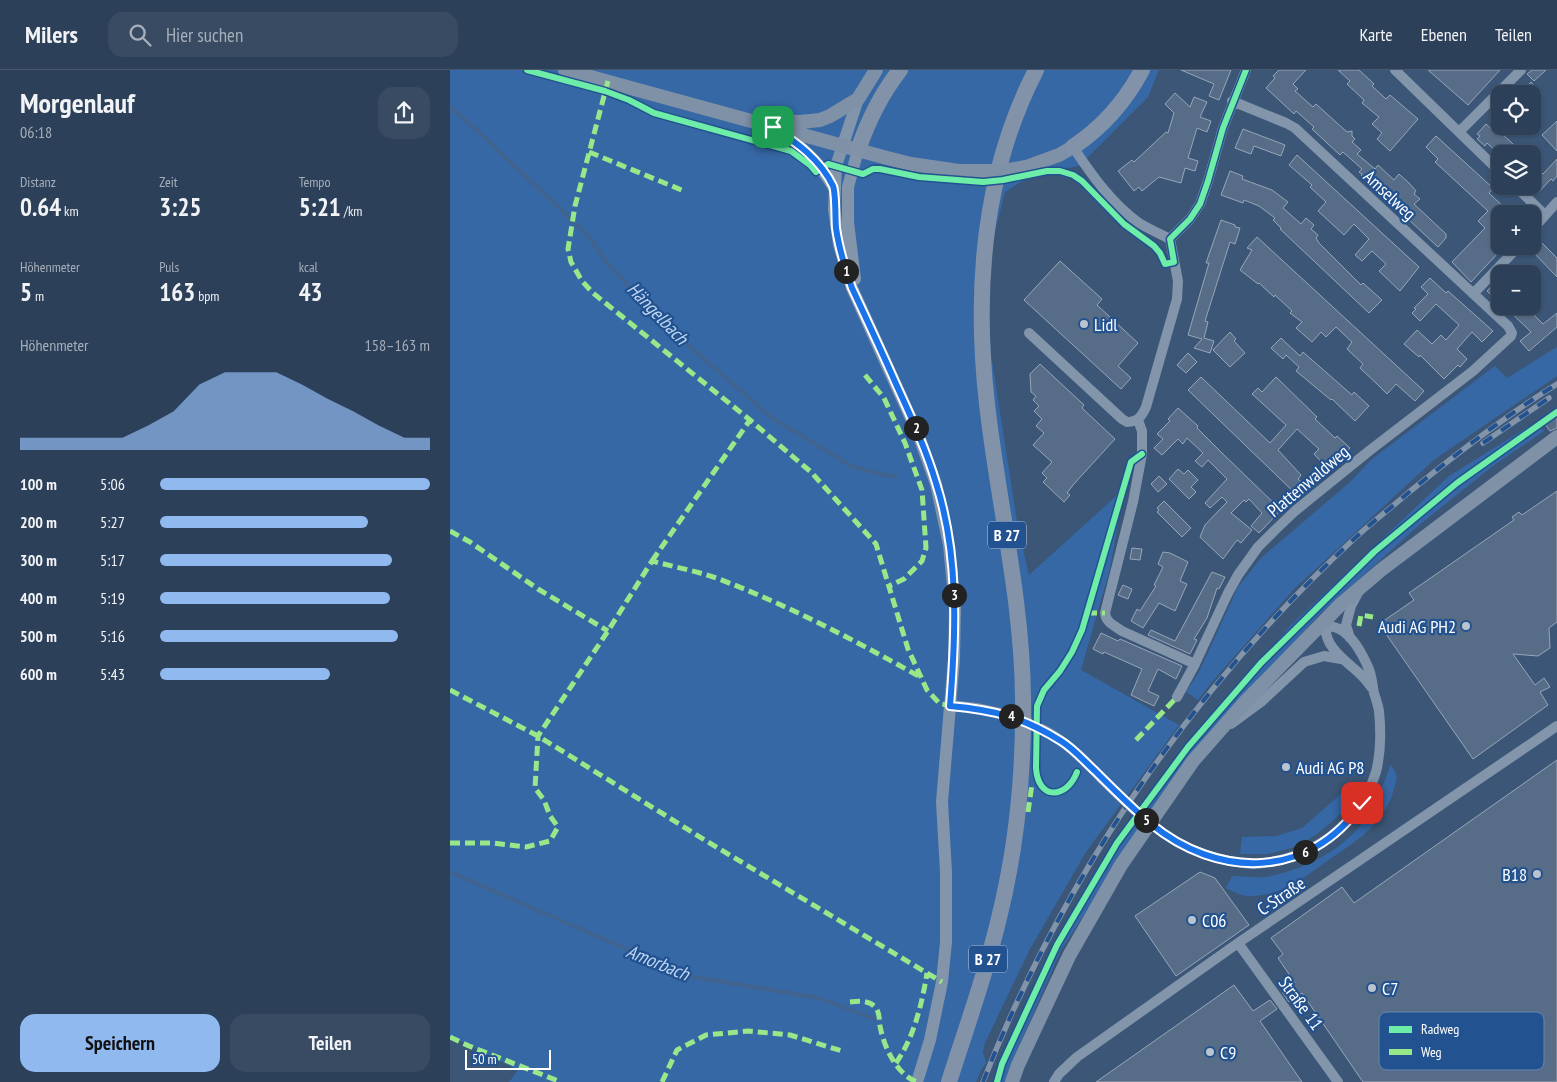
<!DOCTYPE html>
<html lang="de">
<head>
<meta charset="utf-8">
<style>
  body { margin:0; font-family:"PT Sans Narrow",sans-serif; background:#384b62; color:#f1f3f6; height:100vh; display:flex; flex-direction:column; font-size:19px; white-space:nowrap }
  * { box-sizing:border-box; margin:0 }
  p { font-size:16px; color:#a6afba }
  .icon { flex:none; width:28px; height:28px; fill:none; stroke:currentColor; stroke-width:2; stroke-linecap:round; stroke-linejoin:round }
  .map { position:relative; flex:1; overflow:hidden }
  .drawer { display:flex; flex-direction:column; background:#2c4059; width:450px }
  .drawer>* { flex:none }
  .buttons { position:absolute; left:1041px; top:15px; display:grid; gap:10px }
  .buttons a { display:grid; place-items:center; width:50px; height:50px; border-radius:10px; background:#2c4059; box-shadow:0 1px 4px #0004,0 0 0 1px #48596f; font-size:25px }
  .scale { position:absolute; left:15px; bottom:12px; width:86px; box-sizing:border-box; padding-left:5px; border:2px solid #fff; border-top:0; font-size:14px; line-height:18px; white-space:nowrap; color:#fff; -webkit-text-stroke:4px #225290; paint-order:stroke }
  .pin { position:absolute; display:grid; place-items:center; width:42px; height:42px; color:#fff; margin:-21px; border-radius:10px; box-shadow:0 2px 8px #0006 }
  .km { position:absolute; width:25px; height:25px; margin:-12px; border-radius:50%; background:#222; color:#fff; font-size:14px; line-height:25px; text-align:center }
  .round { display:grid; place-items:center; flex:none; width:52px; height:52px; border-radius:15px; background:#384b62 }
  .summary { display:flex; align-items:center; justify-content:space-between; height:85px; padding:0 20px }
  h1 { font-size:28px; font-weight:700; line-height:38px }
  .figures { display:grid; grid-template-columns:repeat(3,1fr); gap:8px; height:85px; padding:5px 20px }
  .figures div { display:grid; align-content:center }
  .figures b { font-size:25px; font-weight:700 }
  .figures small { font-size:14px; font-weight:400 }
  .figures p { font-size:14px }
  .chart { height:140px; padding:10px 20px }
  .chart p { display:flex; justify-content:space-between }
  .chart svg { width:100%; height:90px; margin-top:5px; fill:#90b9f0; opacity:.7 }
  .action { display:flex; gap:10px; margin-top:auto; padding:10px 20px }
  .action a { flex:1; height:58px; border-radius:15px; background:#90b9f0; color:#111; font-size:20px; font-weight:700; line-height:58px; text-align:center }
  .action a+a { background:#384b62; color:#f1f3f6 }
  ul { padding:0 20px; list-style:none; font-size:16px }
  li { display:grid; grid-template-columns:80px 60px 1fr; align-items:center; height:38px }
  li i { height:12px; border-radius:6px; background:#90b9f0 }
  header { display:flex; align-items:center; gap:30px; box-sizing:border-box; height:70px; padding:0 25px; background:#2c4059; border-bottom:1px solid #48596f }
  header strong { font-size:24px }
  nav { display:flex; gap:28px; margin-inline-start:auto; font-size:18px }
  .search { width:350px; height:45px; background:#384b62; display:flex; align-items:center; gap:12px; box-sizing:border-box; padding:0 18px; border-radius:15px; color:#a6afba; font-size:19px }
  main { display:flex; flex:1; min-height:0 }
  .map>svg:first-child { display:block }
  .green { fill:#3668a6 }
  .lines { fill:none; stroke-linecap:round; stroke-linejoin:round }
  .stream { stroke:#41648f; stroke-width:4 }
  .building { fill:#576d87; stroke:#97a6b8 }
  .minor { stroke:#8295aa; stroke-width:10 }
  .tertiary { stroke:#8295aa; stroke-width:12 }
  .secondary { stroke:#7e91a6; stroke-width:14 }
  .trunk { stroke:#8293a9; stroke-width:16 }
  .rail-casing { stroke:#8294a9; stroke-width:5.5 }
  .rail { stroke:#225290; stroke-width:4; stroke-dasharray:11; stroke-linecap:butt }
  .minor-bridge { stroke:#8295aa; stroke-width:10 }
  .secondary-bridge { stroke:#7e91a6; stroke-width:14 }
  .quiet { stroke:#98e88a; stroke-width:5; stroke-dasharray:10 5; stroke-linecap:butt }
  .cycleway-casing { stroke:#225290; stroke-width:9 }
  .cycleway { stroke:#6deda7; stroke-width:6 }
  .route-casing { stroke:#fff; stroke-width:10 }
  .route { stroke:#1a73e8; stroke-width:6 }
  .poi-dot { fill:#bac4cf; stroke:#225290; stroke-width:2 }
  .labels { text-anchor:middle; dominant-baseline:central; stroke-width:4.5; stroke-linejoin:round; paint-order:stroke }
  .shield { fill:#225290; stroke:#bdcbde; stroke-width:1 }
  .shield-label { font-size:16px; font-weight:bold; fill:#fff }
  .street-label { font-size:18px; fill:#fff; stroke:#225290 }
  .poi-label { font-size:18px; fill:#fff; stroke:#225290; text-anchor:start }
  .water-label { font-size:19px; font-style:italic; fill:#bed6f3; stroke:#225290 }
  .key { fill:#225290; stroke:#6486b1; stroke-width:1 }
  .key-label { font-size:14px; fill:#fff }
</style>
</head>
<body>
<header>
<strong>Milers</strong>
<div class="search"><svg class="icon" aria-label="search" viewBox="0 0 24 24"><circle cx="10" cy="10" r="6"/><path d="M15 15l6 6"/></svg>Hier suchen</div>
<nav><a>Karte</a><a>Ebenen</a><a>Teilen</a></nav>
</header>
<main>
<section class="drawer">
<div class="summary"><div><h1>Morgenlauf</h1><p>06:18</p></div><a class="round"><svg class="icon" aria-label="share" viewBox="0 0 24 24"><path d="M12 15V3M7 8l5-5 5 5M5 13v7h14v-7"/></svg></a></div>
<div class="figures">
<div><p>Distanz</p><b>0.64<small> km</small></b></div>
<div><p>Zeit</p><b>3:25</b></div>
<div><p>Tempo</p><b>5:21<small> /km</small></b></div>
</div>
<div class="figures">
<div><p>Höhenmeter</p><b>5<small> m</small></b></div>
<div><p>Puls</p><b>163<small> bpm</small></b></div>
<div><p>kcal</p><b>43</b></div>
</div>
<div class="chart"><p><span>Höhenmeter</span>158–163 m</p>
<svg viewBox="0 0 160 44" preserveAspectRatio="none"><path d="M0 44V38L10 38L20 38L30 38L40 38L50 32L60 25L70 12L80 6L90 6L100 6L110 12L120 19L130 25L140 32L150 38L160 38V44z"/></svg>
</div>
<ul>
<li><b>100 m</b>5:06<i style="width:100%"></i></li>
<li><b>200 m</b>5:27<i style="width:77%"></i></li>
<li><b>300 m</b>5:17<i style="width:86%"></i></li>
<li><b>400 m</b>5:19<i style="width:85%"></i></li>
<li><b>500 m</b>5:16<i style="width:88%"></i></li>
<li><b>600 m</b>5:43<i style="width:63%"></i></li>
</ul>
<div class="action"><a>Speichern</a><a>Teilen</a></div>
</section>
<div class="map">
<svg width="1107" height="1012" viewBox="0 0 1107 1012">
  <rect width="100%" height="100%" fill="#3b5677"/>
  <path class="green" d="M0 0H709L698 27 629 96 582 105 555 122 542 174 538 244 541 284 568 458 579 505 674 419 660 499 631 600 729 655 636 782 580 879 535 973 533 982 536 993 531 1000 526 1012H59L68 1000 0 966Z
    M1107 277V306L985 389 844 519 760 614 748 630 736 622 749 602 788 517 811 488 899 413 922 389 1045 296 1057 308Z
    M1107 339V341L1088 353 1094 361 1040 398 967 457 866 548 818 603 672 788 611 880 563 990 556 1012H544L598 891 653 794 757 650 841 555 999 406Z
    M940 695C949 704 947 709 944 719 935 754 904 773 877 791 867 798 856 807 845 813 833 820 815 826 801 826 792 827 783 821 776 818L782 806C794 806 808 809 820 806 856 799 892 780 914 751 927 734 934 714 940 695Z
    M912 712 898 737 871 761 849 776 818 784H790L792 767 826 766 852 758 892 723Z"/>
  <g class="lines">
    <path class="stream" d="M0 37 20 54 126 154 139 167 158 194 216 256 321 347 401 396 434 405 446 406
      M0 802 238 906 369 928 425 949"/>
  </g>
  <path class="building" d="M731 0H781L769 30 759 26 764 14Z
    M829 0H856L843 14 848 19 845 21 863 37 866 34 897 62 902 61V66L905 69 902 72 911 80 907 84 925 99 928 95 944 110 949 104 959 113 966 121 964 124 970 129 964 134 996 164V168L988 177 911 105 912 104 909 102 912 99 893 82 890 85 862 59 864 57 846 41 844 44 816 18 825 8 823 6Z
    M888 0H909L924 14 922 16 936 29 940 25 968 49 940 81 927 69 932 63 922 54 929 47 912 33 914 30 897 14 900 11Z
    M978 0H1050L1018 35Z
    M1082 0H1096L1084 11 1077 4Z
    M1081 12 1092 24H1069Z
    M725 23 740 37 744 27 757 32 750 47 761 51 757 62 747 58 738 88 748 91 745 101 735 98 731 113 709 107 692 121 689 117 684 121 668 101 682 90 684 92 716 62 718 63 724 43 715 34Z
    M1107 51V81L1092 65Z
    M1036 54 1049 66 1051 63 1074 84H1049L1037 73 1035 76 1027 69 1030 66 1027 64Z
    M793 59 835 75 831 86 804 76 801 84 785 78Z
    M986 66 1043 118 1039 123 1061 144H1050V181L1021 212 1002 192 1035 158 1028 151 1038 141 985 92 988 89 976 77Z
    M847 85 969 197 950 221 929 201 936 194 922 181 912 191 905 185 919 169 904 154 894 165 868 141 876 132 860 117 862 115 839 95Z
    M1107 89V106L1103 111 1101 109 1087 124 1082 120V109L1090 102 1093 104Z
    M780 101 793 106 792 109 822 120 838 132 833 138 851 154 856 148 864 155 861 159 868 165 866 168 869 173 911 215 913 213 932 230 919 243 830 159 831 158 823 150 825 148 809 136 794 130 793 133 771 125Z
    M771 150 785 155V157L790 158 785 174 780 172 755 251 758 252 754 268 764 271 760 283 744 278 752 269 738 265 759 193H756Z
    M807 167 974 321 965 331 946 314 937 324 927 314 910 298 913 294 897 279 902 272 886 257 876 267 871 262 862 272 846 258 852 252 840 243 842 241 825 225 824 227 809 213 808 214 790 200 802 180 797 178Z
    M1091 172 1107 188V207L1082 181Z
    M610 191 652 229 647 235 688 273 668 296 681 308 671 319 574 230Z
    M1050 207V233L1037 221Z
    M980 208 996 223 998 221 1043 261 1032 272 1022 262 1007 279 1017 289 1010 297 1008 295 994 309 970 285 969 287 954 274 967 260 982 274 991 265 996 270 1009 255 986 234 970 251 962 243 966 239 964 238 978 224 971 217Z
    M1054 236H1084L1080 241 1093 254 1107 243V257L1079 281 1070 271 1081 262Z
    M780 262 786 269 784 271 795 283 780 297 763 280Z
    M831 268 850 286 853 282 902 325 904 322 919 336 905 351 882 329 881 330 846 301 849 297 836 285 833 289 821 278Z
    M738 283 747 292 736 303 727 295Z
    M590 294 634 335 632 338 665 369 623 415 617 423 620 425 614 432 593 412 597 408 592 403 602 392 583 375 594 363 586 356 592 349 584 341 589 336 583 330 586 326 581 322 580 304Z
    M751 307 820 373 836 355 802 324 808 318 812 322 826 307 867 347 865 349 885 368 887 366 900 378 878 399 864 384 869 379 847 359 828 380 851 405 848 409 859 419 850 428 738 320Z
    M728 338 748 356 747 358 772 383 831 440 809 463 801 456 812 443 799 429 796 432 794 430 781 443 802 460 791 473 787 470 773 489 750 467 755 455 777 432 772 427 760 438 755 433 777 409 758 390 752 397 745 391 753 383 737 368 733 374 728 369 712 385 704 378 713 369 707 364 720 351 718 349Z
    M1107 344V358L1100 361 1094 353Z
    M728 399 734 404 738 400 748 410 741 417 746 422 739 429 719 409Z
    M709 406 717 414 708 422 701 414Z
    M1107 421V552L1099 558 1100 578 1088 586 1063 584 1085 615 1094 608 1100 617 1090 622 1098 635 1023 689 929 554 964 530 959 523 1064 450 1062 447 1069 442 1072 445Z
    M714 431 741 458 732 467 707 442 709 440 707 438Z
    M682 478 692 479 690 490 680 489Z
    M713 482 720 483 738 492 730 511 737 514 725 541 709 533 693 558 681 551 687 539 690 541 706 516 704 515 713 497 708 494Z
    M762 502 775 507 769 519 767 518 757 548 744 569 747 570 740 584 698 565 701 560 725 571Z
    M673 515 682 519 678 529 668 525Z
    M651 563 668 571 670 569 732 596 726 609 708 599 698 621 709 626 704 636 681 625 692 599 654 582 653 584 643 579Z
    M1107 690V1012H913L852 923 839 932 832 922 845 913 828 888 833 884 821 868 892 817 904 833Z
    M750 802 765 808 799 855 726 906 685 846Z
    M784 915 803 941 820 930 827 939 810 951 852 1012H646Z"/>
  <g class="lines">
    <path class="minor" d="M945 0 1050 102
      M1009 62 1071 0
      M623 77C641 104 662 134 689 153 699 159 710 164 720 169
      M1065 116 1095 145
      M1082 160 1107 132
      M720 169 740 149 750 134 758 111 773 58 796 0
      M1023 224 1069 176
      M579 263 672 349 677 352C688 352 692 346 696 337L727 229 728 211 720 169
      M688 350 692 361V384L683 432 655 543C656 553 665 556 672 561L745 594
      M877 553C870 574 897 592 909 603 914 607 918 613 922 618
      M900 568 896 555 901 536 909 521
      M727 627 745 594 778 523 788 505 808 477 824 461 845 441 919 381 1023 301 1061 266 1062 263 1058 256 845 58 836 53 782 31
      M500 635 526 638
      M781 654 811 632 854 592 874 586 891 589
      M803 794C828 793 850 786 871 773 897 757 917 731 926 702 931 682 931 661 929 641 928 635 926 629 924 623 922 614 922 605 918 597 912 583 900 561 884 557 878 556 872 559 866 561
      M788 873 888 1012
      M604 1012 609 1004 627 987 788 873 1107 656"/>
    <path class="tertiary" d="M408 29 386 96 384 139 389 175 402 218 468 364 486 414 499 475 505 538 504 589 492 732 496 802V872L492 912 480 970 467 1012
      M327 60C354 78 367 90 384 118
      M405 209 398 152V117L408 80"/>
    <path class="secondary" d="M115 0 437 88 461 94 509 101
      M324 51 350 52 370 50 380 46 408 29 426 0
      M576 97 609 85 623 77
      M562 1012 568 995 619 886 671 795 743 691 794 633 891 534 931 500 1107 367"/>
    <path class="trunk" d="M623 77C653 57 675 32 692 0
      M408 80C418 51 431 24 450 0
      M499 1012C516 958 536 904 549 848 567 776 574 701 573 627 572 528 548 432 537 334 524 220 533 103 586 0"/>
    <defs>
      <path id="rail" d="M1033 373 1099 328
        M533 1012C614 805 742 618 905 468 922 452 941 438 958 423 1006 384 1055 346 1107 314"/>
    </defs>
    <use href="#rail" class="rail-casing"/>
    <use href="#rail" class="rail"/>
    <path class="minor-bridge" d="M526 638C558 644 588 653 614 673 628 684 641 697 653 710 700 756 734 789 803 794"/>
    <path class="secondary-bridge" d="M509 101H553L576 97"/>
    <path class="quiet" d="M158 11 125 136 118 179 121 192 132 211 143 223 300 350 361 402 426 474 458 579 477 620 490 634 500 635
      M139 82 234 121
      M415 305 434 328 455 373 472 420 476 478 472 491 454 509 439 516
      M0 461 20 472 88 519 158 561
      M202 491 300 350
      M637 543H655
      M909 556 911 545 923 547
      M0 620 88 666 258 772 492 912
      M686 670 727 627
      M578 742 582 714
      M0 773H42L76 777 100 771 108 757 100 746 94 730 85 718 88 666 158 561 202 491C224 497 247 501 269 509 340 536 406 571 472 608
      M400 932C408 931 419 930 425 937 430 942 429 950 430 956 434 977 446 1004 467 1012
      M0 967 19 976 111 1012
      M446 993C464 967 472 934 477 903
      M212 1012 227 980 256 965 298 961 340 965 392 981"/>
    <defs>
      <path id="cycleway" d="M77 0 155 21 179 30 204 43 341 81 360 95 366 102 378 94 413 104 423 99H430L469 107 533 112 553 110 597 101H610L623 105 632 111 674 154 704 176 710 183 715 194 724 192 720 169 740 149 750 134 758 111 773 58 796 0
        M627 702C617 729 588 731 586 698L587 636 594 620 610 601 622 582 632 560 681 392 692 384
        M547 1012 552 994 607 875 667 773 738 677 811 593 924 482 1007 413 1107 342"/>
    </defs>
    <use href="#cycleway" class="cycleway-casing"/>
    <use href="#cycleway" class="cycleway"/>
  </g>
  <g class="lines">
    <defs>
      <path id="route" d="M323 57C347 73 370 89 383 116 386 124 385 147 386 158 389 179 395 198 402 218 417 250 432 282 446 314 461 347 476 379 486 413 509 485 506 562 500 636 544 640 573 647 611 671 624 679 634 691 645 701 663 719 681 737 700 753 767 809 860 810 912 733"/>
    </defs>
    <use href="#route" class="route-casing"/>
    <use href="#route" class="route"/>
  </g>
  <g class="poi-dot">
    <circle cx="634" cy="254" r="5"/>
    <circle cx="1016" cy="556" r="5"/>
    <circle cx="836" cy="697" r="5"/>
    <circle cx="1087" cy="804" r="5"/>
    <circle cx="742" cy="850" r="5"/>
    <circle cx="922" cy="918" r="5"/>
    <circle cx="760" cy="982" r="5"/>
  </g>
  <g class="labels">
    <g class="shield">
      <rect x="538" y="451.5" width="38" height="27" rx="4"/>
      <rect x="519" y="875.5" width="38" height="27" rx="4"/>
    </g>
    <g class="shield-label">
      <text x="557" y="465">B 27</text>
      <text x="538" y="889">B 27</text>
    </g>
    <g class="street-label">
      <text transform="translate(940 125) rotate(43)">Amselweg</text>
      <text transform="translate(858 411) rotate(-40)">Plattenwaldweg</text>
      <text transform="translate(831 826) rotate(-34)">C-Straße</text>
      <text transform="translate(851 933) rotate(54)">Straße 11</text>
    </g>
    <g class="poi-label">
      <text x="644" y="254">Lidl</text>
      <text x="1006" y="556" text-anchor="end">Audi AG PH2</text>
      <text x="846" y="697">Audi AG P8</text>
      <text x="1077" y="804" text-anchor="end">B18</text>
      <text x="752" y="850">C06</text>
      <text x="932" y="918">C7</text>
      <text x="770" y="982">C9</text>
    </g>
    <g class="water-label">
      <text transform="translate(208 243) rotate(46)">Hängelbach</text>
      <text transform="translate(208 892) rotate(22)">Amorbach</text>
    </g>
  </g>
  <rect x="929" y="942" width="165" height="58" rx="8" class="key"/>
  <rect x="939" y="956" width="23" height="7" fill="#6deda7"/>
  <rect x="939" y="979" width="23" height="6" fill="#98e88a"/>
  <g class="key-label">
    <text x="971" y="964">Radweg</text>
    <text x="971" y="987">Weg</text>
  </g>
</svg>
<div class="buttons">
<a><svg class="icon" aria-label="locate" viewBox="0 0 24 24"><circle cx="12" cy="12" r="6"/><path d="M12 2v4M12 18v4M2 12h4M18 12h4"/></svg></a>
<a><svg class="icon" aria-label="layers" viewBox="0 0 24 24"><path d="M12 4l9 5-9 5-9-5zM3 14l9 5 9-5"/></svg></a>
<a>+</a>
<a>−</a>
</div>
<div class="scale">50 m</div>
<div class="pin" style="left:323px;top:57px;background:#1e9e55"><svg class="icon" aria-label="arrive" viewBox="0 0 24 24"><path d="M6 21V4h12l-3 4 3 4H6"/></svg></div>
<div class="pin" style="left:912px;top:733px;background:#d93025"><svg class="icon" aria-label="check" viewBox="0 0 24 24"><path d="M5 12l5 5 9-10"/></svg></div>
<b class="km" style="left:396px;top:201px">1</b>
<b class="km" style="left:466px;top:358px">2</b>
<b class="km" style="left:504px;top:525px">3</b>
<b class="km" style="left:561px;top:646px">4</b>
<b class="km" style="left:696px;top:750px">5</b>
<b class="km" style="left:855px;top:782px">6</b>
</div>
</main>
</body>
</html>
